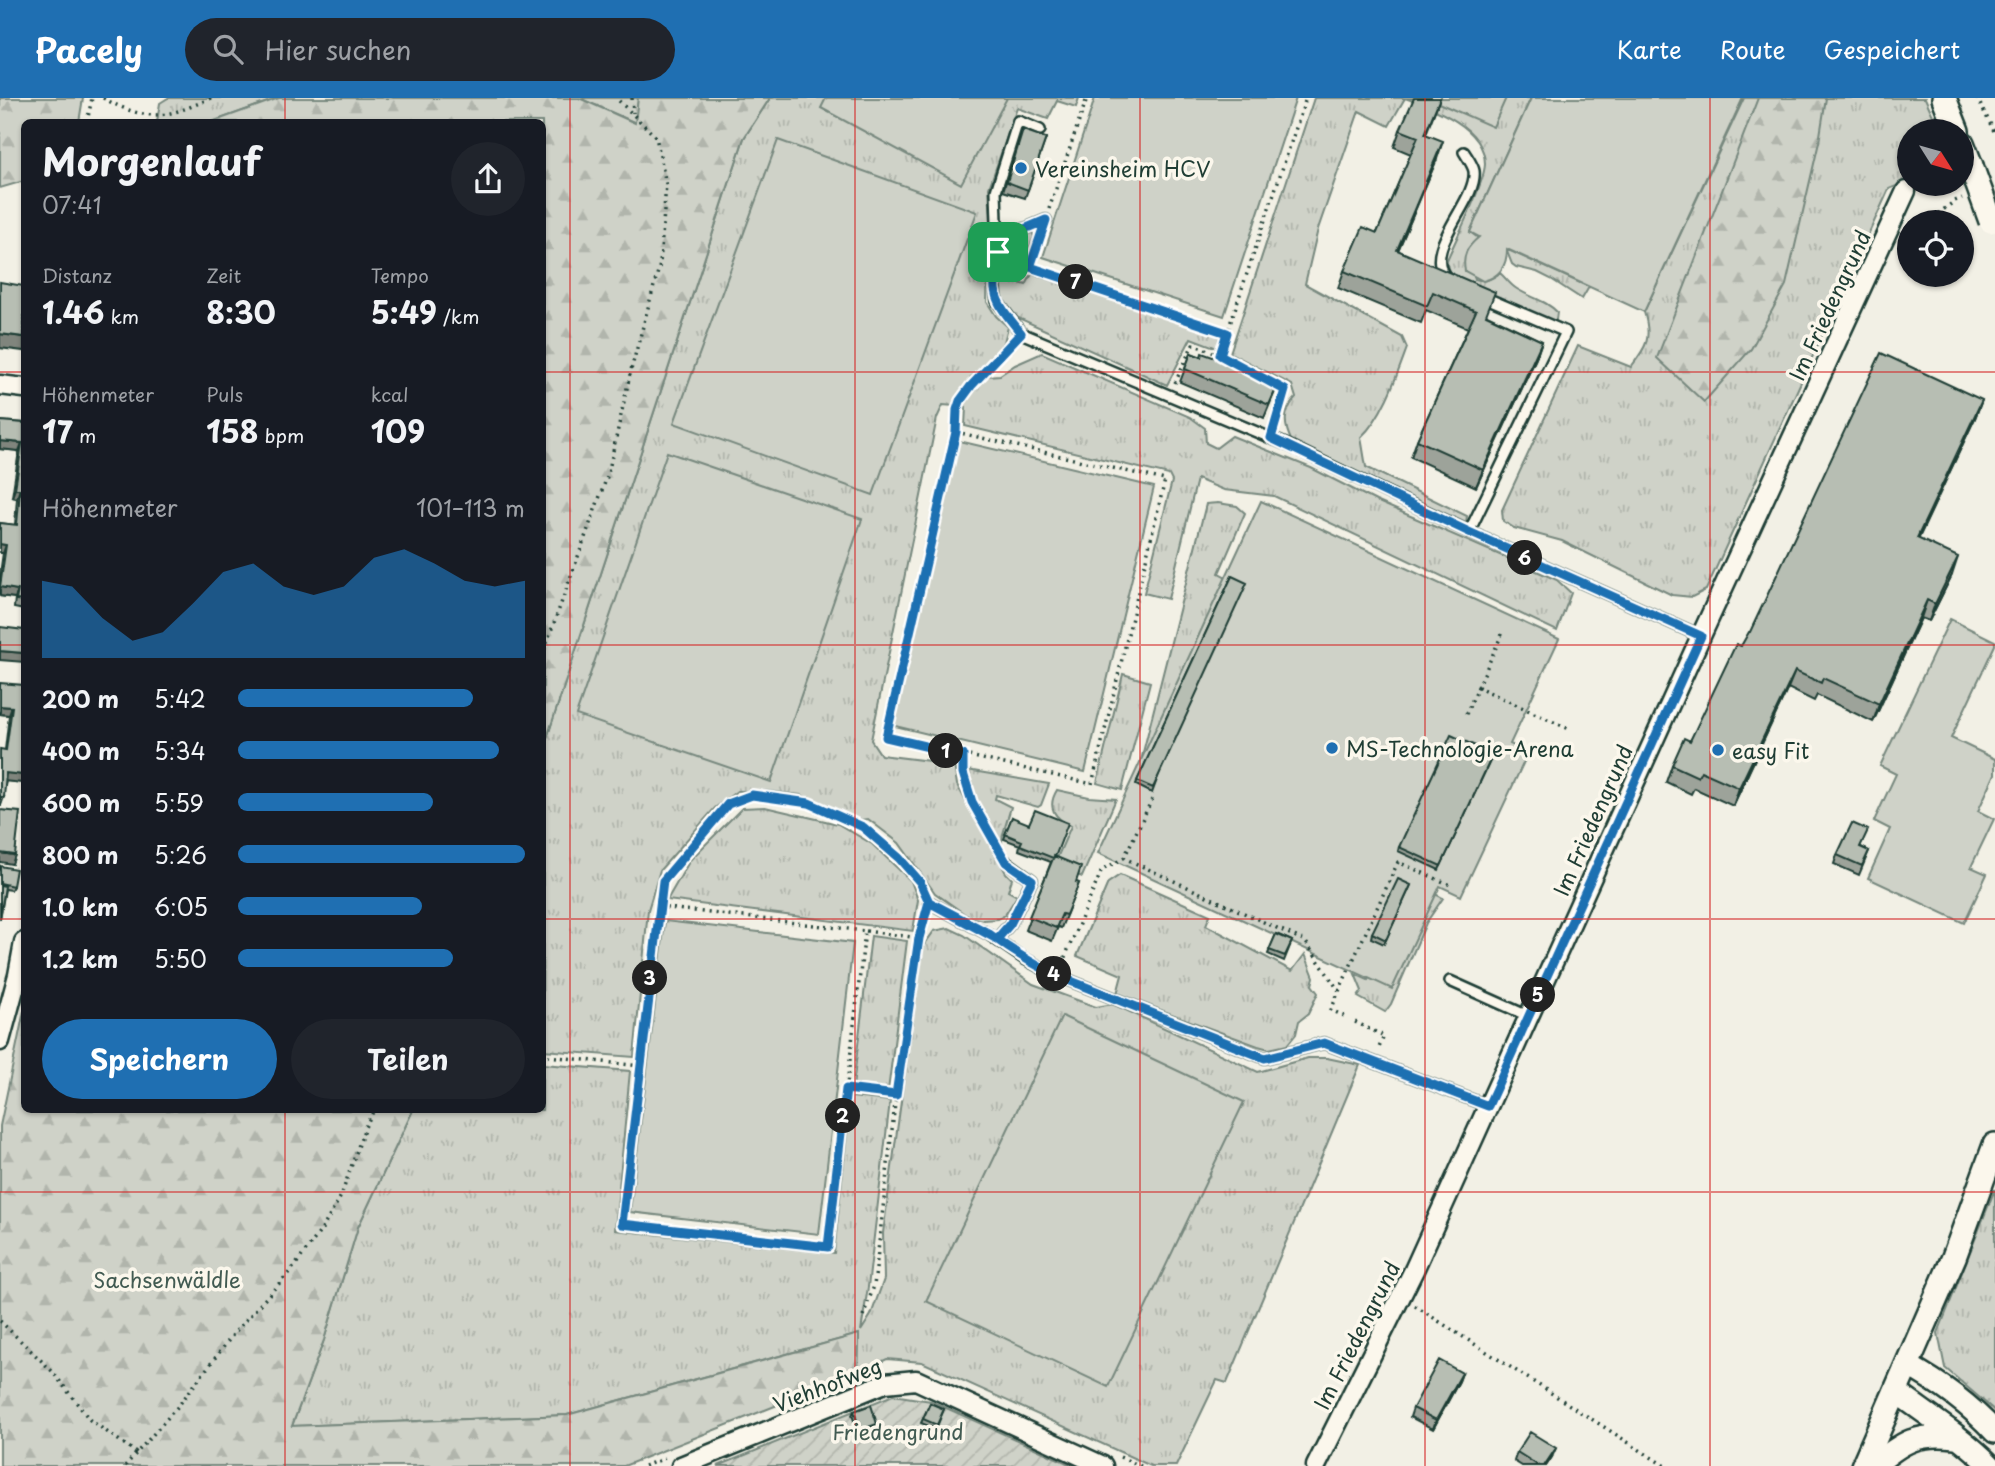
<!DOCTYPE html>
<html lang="de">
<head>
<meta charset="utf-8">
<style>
  body { margin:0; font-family:"Playpen Sans",sans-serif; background:#20242c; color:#f1f3f6; height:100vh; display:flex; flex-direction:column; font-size:26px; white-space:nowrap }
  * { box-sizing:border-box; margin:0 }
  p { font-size:23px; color:#9ea1a6 }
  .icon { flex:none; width:38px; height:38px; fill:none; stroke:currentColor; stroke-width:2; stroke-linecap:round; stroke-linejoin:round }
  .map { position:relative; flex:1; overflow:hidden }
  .sheet { position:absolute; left:21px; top:21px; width:525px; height:994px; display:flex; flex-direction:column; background:#171b24; border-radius:10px; box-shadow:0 2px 5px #0004 }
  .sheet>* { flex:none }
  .needle { width:46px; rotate:127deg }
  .buttons { position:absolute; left:1897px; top:21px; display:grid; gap:14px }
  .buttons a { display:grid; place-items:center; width:77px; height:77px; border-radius:50%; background:#171b24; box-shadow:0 2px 5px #0004; font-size:35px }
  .pin { position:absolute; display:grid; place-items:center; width:60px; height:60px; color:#fff; margin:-30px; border-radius:14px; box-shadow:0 4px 10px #0006 }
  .km { position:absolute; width:35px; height:35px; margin:-18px; border-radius:50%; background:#222; color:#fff; font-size:19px; line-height:35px; text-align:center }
  .round { display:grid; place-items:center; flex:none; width:74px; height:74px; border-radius:37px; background:#20242c }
  .summary { display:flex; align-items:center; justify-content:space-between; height:119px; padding:0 21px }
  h1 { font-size:38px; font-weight:700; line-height:52px }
  .metrics { display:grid; grid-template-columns:repeat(3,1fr); gap:10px; height:119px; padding:7px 21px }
  .metrics div { display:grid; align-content:center }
  .metrics b { font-size:30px; font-weight:700 }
  .metrics small { font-size:19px; font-weight:400 }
  .metrics p { font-size:19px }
  .chart { height:196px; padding:14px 21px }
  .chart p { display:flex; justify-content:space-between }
  .chart svg { width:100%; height:126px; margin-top:7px; fill:#1f6fb2; opacity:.7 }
  .primary-button { display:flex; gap:14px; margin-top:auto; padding:14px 21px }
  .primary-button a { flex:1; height:80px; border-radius:42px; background:#1f6fb2; color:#fff; font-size:28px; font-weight:700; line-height:80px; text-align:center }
  .primary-button a+a { background:#20242c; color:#f1f3f6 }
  ul { padding:0 21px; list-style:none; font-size:23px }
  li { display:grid; grid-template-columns:112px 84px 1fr; align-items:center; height:52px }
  li i { height:18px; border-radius:9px; background:#1f6fb2 }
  header { display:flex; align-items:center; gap:42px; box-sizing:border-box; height:98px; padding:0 35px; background:#1f6fb2; color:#fff }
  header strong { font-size:33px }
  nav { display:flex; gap:38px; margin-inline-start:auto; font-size:24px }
  .search { width:490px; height:63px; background:#20242c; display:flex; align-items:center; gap:18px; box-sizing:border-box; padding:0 24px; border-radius:38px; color:#9ea1a6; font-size:26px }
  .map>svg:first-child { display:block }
  .grass { fill:url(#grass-tufts); stroke:#77887e; stroke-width:2 }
  .forest { fill:url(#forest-firs); stroke:#77887e; stroke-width:2 }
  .garden { fill:url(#garden-furrows); stroke:#77887e; stroke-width:2 }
  .pitch { fill:#cfd2c8; stroke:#77887e; stroke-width:2 }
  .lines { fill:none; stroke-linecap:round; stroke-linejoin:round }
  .service-casing { stroke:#1f3d34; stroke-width:14 }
  .minor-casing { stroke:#1f3d34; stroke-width:23 }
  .tertiary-casing { stroke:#1f3d34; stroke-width:26 }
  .secondary-casing { stroke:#1f3d34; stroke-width:28 }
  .path { stroke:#1f3d34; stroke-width:3.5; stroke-dasharray:2 5; stroke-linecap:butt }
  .service { stroke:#fbf7ec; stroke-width:9 }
  .minor { stroke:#fbf7ec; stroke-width:18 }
  .tertiary { stroke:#fbf7ec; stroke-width:21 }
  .secondary { stroke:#fbf7ec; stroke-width:23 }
  .secondary-bridge-casing { stroke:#1f3d34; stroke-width:28; stroke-linecap:butt }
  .secondary-bridge { stroke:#fbf7ec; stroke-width:23 }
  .wall { fill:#9da39a; stroke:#1f3d34; stroke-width:2 }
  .shaded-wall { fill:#80857d; stroke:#1f3d34; stroke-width:2 }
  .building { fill:#b7beb3; stroke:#1f3d34; stroke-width:2 }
  .route-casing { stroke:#fff; stroke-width:14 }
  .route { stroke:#1f6fb2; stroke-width:9 }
  .grid { fill:none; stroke:#d62828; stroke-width:2; stroke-opacity:0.55 }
  .poi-dot { fill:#1f6fb2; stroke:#fbf7ec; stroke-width:2.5 }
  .labels { text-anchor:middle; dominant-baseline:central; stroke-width:7; stroke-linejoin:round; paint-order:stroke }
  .poi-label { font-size:21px; fill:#1f3d34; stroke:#fbf7ec; text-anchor:start }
  .street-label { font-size:21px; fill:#1f3d34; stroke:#fbf7ec }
  .park-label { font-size:21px; fill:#425b52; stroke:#fbf7ec }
</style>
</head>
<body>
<header>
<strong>Pacely</strong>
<div class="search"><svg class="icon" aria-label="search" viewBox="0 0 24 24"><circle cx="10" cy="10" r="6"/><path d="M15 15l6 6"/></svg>Hier suchen</div>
<nav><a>Karte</a><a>Route</a><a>Gespeichert</a></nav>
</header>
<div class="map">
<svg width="1995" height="1368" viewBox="0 0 1995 1368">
  <defs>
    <pattern id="grass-tufts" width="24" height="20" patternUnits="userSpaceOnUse" patternTransform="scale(1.75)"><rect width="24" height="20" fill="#cfd2c8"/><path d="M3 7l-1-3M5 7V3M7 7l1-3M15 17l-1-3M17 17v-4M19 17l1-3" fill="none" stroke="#b1b5ac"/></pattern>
    <pattern id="forest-firs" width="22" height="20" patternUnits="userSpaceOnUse" patternTransform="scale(1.75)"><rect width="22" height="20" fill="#cfd2c8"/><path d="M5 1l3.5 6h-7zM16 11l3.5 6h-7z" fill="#b1b5ac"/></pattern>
    <pattern id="garden-furrows" width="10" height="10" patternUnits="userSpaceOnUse" patternTransform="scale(1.75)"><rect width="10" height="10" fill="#cfd2c8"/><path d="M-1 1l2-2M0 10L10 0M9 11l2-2" fill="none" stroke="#b1b5ac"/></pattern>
  </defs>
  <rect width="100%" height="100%" fill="#f2f0e5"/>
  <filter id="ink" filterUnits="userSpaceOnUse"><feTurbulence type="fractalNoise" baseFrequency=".0143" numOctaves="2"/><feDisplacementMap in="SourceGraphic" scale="14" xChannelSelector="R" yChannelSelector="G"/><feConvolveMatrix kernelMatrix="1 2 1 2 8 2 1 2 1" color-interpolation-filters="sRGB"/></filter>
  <g filter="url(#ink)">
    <path class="grass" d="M168 0H279L212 24H157L160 5Z
      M579 0H638L636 25Z
      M770 0H1079L1076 9 1057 3 1048 21 1017 10 989 90 992 140 988 168 987 204 996 218 1008 229 1002 252 971 279 1000 277 1015 267 1042 255 1190 319 1205 330 1206 345 1216 350 1232 338 1311 370 1376 403 1557 482 1571 495 1557 533 1274 398 1224 392 1197 381 1168 501 1144 495 1172 383 1169 377 965 328 966 309 943 307 937 320 871 642 881 657 954 666 957 687 1006 775 1012 781 1008 793 1017 798 1005 817 998 821 983 822 969 819 935 795 899 745 868 721 861 722 801 697 766 693H737L715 710 660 772 648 812 634 959 543 952V966L630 973 615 1132 834 1155 851 999 890 1003 868 1189 861 1233 871 1217 884 1181 883 1135 922 850 934 833 949 830 964 837 1033 886 1096 909 1113 906 1258 974 1308 960H1327L1360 967 1227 1285 1217 1282 1176 1368H1151L922 1264 887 1261 858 1275 859 1236 567 1317 292 1328 324 1242 358 1129 413 1012H542L543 652 744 40Z
      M1314 0H1531L1470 134 1478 140 1467 152 1475 181C1486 184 1490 182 1500 175 1506 180 1510 187 1517 191 1531 200 1546 202 1557 214L1556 222 1550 223C1530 215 1458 188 1449 173 1447 169 1447 166 1447 162 1456 140 1484 87 1485 66 1485 29 1433 10 1405 0L1389 28 1359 13 1318 131 1305 186 1402 239 1407 250C1397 277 1383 319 1361 339L1366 369 1467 418 1466 425 1292 344C1284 328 1282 314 1296 300L1292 287 1230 255Z
      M1744 0H1925L1940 33H1909V83L1889 91 1706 492 1692 499 1672 497 1562 443 1514 430 1503 423 1502 412 1578 248 1631 269C1647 248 1652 240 1644 214Z
      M1032 134 1034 139 1023 165 1017 169 1014 183 1026 187 1032 176 1220 237 1217 250 1191 240 1167 287 1014 218 1003 204 1001 172 1003 151 1023 136Z
      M1506 151 1589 189 1582 201 1551 181 1537 174 1516 169 1512 166Z
      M1218 405 1237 408 1245 415 1219 475 1228 480 1136 682 1206 406Z
      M1123 576 1150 584 1122 692 1097 685Z
      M967 672 1049 686 1041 707 1038 709 996 697 995 701 1011 709 1003 736 1001 749 971 693Z
      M1057 692 1089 699 1116 701 1082 779 1054 767 1071 728C1055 720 1046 710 1057 692Z
      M765 709 838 726 872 746 911 783 918 802 913 833 667 802 690 762 742 710Z
      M1120 777 1210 817 1206 827 1292 873 1305 856 1314 879 1312 887 1318 895 1308 916 1299 923 1296 936 1287 947 1269 951 1258 948 1117 896 1122 877 1077 858 1108 785Z
      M1416 786 1443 800 1426 825 1391 906 1385 914 1358 899 1362 893 1355 876 1368 882Z
      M871 838 907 843 888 993 853 989Z
      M1995 1091V1313L1945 1270 1938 1235Z"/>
    <path class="forest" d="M0 0H83L79 24H24V83L0 90Z
      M279 0H579L635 25 638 0H770L744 40 543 652 542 24H212Z
      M1758 0H1826L1819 44 1786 187 1751 251 1704 304 1657 260Z
      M24 913V1012H413L358 1129 324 1242 292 1328 567 1317 859 1236 858 1275 624 1368H0V1028Z"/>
    <path class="garden" d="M893 1297 931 1303 1074 1368H718Z"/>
    <path class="pitch" d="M826 0H1007L961 86 821 10Z
      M1095 0H1296L1224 218 1043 159Z
      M1427 0H1506L1493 29Z
      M1531 0H1743L1644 214 1507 151C1507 168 1500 179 1483 183L1465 173C1462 157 1467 149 1479 139L1470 134Z
      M778 42 977 114 873 397 674 325Z
      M959 343 1154 389 1085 674 891 627Z
      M667 354 862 421 771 684 576 617Z
      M1261 403 1559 541 1510 646 1528 655 1461 798 1440 788 1392 891 1098 755Z
      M1950 521 1995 543V547L1951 640 1995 661V676L1978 713 1994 721 1971 769 1987 776 1964 825 1868 780 1890 731 1874 723 1896 676 1880 668Z
      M665 823 853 845 819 1136 630 1114Z
      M1062 918 1244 1004 1108 1289 926 1203Z"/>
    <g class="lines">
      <defs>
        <path id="service" d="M1040 32 1018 23 996 93 998 154 994 181 997 203 1021 235 1290 348 1469 434
          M998 142 1046 122
          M1447 180C1419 153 1478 103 1474 73 1473 67 1467 59 1464 54
          M1484 199 1566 234 1469 434 1701 538
          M929 804 988 836 1023 860 1053 876 1265 960 1324 945 1488 1008
          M997 841 1010 826 1032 782 1007 764
          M1450 883 1528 918"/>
        <path id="minor" d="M0 287 24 290
          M0 943 18 877 24 844
          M681 1368 885 1285 916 1282 1103 1368
          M1316 1368 1414 1172 1701 538 1906 93"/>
        <path id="tertiary" d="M1907 1267C1940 1285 1969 1306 1995 1334
          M1895 1293C1927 1317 1964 1340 1991 1368
          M1874 1368C1903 1343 1917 1335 1955 1339"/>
        <path id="secondary" d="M1944 0 1957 33
          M1962 45 1971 68
          M1863 1368 1954 1159 1995 1047"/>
      </defs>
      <use href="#service" class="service-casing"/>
      <use href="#minor" class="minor-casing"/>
      <use href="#tertiary" class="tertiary-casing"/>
      <use href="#secondary" class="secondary-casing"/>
      <path class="path" d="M103 0C148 25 166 20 211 0
        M632 0 633 15
        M1977 0 1995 35
        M87 24 92 0
        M1049 111 1087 0
        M1927 124 1955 103 1962 100
        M1040 138 1030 169 1227 235 1306 0
        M1220 257 1285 292 1275 327
        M1175 285 1193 246 1220 257 1227 235
        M956 334 1165 382 1092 686 886 639Z
        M956 334C956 327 955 319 957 312 963 288 997 262 1013 244
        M542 558 608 376 631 272 660 166 666 86 656 39 616 0
        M1478 589 1503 534
        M1466 616 1478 589 1569 631
        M963 657C962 694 983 723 1001 754
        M1124 760 1154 697
        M659 809 865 833 828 1149 622 1126Z
        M659 809 663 783 728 706 752 697 809 705 863 729 899 760 920 784 924 793
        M866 833 919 840
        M1062 866 1102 772 1124 760 1305 843 1339 893 1331 912 1344 918
        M1339 893 1398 764 1453 788
        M1355 924 1384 938 1378 952
        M548 958 640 968
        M846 991 896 997
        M1415 1208 1665 1368
        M863 1218 874 1188 896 997 919 840 926 816
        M0 1223 52 1273 90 1322 137 1355
        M1120 1359 1141 1368
        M125 1368 179 1307 235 1234 294 1169 322 1131 341 1098 365 1029 374 1012
        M644 1368 665 1360"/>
      <use href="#service" class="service"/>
      <use href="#minor" class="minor"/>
      <use href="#tertiary" class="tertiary"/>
      <use href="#secondary" class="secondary"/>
      <defs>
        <path id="secondary-bridge" d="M1971 68 1991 123"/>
      </defs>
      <use href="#secondary-bridge" class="secondary-bridge-casing"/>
      <use href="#secondary-bridge" class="secondary-bridge"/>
    </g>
    <path class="wall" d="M1440 0 1426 36 1437 61 1398 152 1487 217 1542 243 1536 260 1476 389 1411 359 1417 342 1468 230 1426 212 1421 225 1338 190 1344 173 1377 135 1411 56 1394 49 1400 32Z
      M1046 40 1025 100 1003 93 1020 41Z
      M1191 255 1258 280 1265 287 1276 291 1264 320 1180 284Z
      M1982 302 1975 320 1918 441 1952 477 1929 523 1921 520 1873 624 1817 597 1814 603 1788 590 1733 708 1694 690 1691 696 1666 684 1672 667 1690 643 1750 534Z
      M0 323 24 325V512L14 510 15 500 0 498V476L3 455H0V425L15 427 17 400 12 399 19 353 0 351Z
      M1232 478 1152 695 1136 687 1137 683Z
      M24 587V681L23 685 6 683 1 707 5 652 9 617 0 616Z
      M1491 661 1439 772 1398 753 1399 749Z
      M1012 719 1055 759 1076 784 1079 785 1061 830 1058 829 1052 843 1025 832 1051 764 1019 752 1020 747 1004 741Z
      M1861 749 1869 753 1859 777 1834 766 1837 757Z
      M0 768 13 788 11 792 5 791 0 821Z
      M1411 787 1384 846 1371 840 1372 835Z
      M1276 836 1292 843 1284 863 1268 856Z
      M1462 1275 1459 1283 1433 1331 1410 1319 1413 1310Z
      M930 1305 944 1311 936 1331 921 1325Z
      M854 1313 876 1330 859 1336 852 1317Z
      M1517 1354 1552 1359 1546 1368H1522L1514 1363Z"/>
    <path class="shaded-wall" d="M1443 43 1437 61 1391 169 1397 152Z
      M0 236 24 239V253L0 250Z
      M1542 243 1536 260 1476 389 1483 372Z
      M1982 302 1975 320 1911 457 1917 440Z
      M0 343 22 345 19 353 0 351Z
      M15 391H20L17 400 12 399Z
      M0 446 6 447 3 455H0Z
      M1958 459 1952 477 1929 523 1935 506Z
      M0 489 18 492 15 500 0 498Z
      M1927 502 1921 520 1873 624 1879 606Z
      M0 553 24 555V564L0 562Z
      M1795 573 1788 590 1733 708 1739 690Z
      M0 608 12 609 9 617 0 616Z
      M6 675 24 677 23 685 3 683Z
      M0 699H4L1 707H0Z
      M0 755 15 757 12 766 0 764Z
      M1462 1275 1459 1283 1433 1331 1436 1322Z
      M877 1326 876 1330 859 1336 860 1332Z
      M1556 1350 1552 1359 1546 1368H1544Z"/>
    <path class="building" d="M1414 0H1440L1425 36 1443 43 1397 152 1495 194 1486 217 1542 243 1483 372 1417 342 1476 213 1433 194 1427 208 1344 173 1363 129 1377 135 1418 39 1400 32Z
      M1023 32 1046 40 1028 92 1007 84Z
      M0 184 24 188V239L0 236Z
      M1191 255 1201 259 1202 255 1260 276 1258 280 1267 283 1265 287 1276 291 1269 307 1185 271Z
      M1881 255 1982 302 1917 440 1958 459 1935 506 1927 502 1879 606 1823 580 1821 585 1795 573 1739 690 1701 673 1698 679 1672 667 1684 640 1690 643 1736 546 1741 548 1749 534H1750Z
      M0 323 24 325V503L16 502 18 492 0 489 6 447 0 446V425L17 427 20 391H15L22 345 0 343Z
      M1232 478 1247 485 1153 690 1137 683Z
      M0 529 24 532V555L0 553Z
      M0 585 24 587V677L6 675 4 699H0V651L6 652 12 609 0 608Z
      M1451 637 1493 656 1441 768 1399 749Z
      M0 712 20 714 15 757 0 755Z
      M1035 712 1068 725 1055 759 1053 760 1020 747 1022 743 1005 736 1012 719 1029 726Z
      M1852 725 1868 732 1860 749 1869 753 1862 768 1837 757Z
      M1054 758 1081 769 1076 784 1079 785 1066 817 1062 816 1056 830 1029 819Z
      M0 768 16 771 13 788 0 785Z
      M1398 781 1411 787 1386 842 1372 835Z
      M0 787 5 788 0 821Z
      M1276 836 1292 843 1285 858 1269 852Z
      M1439 1262 1462 1275 1436 1322 1413 1310Z
      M930 1305 944 1311 937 1327 923 1321Z
      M871 1307 877 1326 860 1332 854 1313Z
      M1530 1334 1556 1350 1544 1368H1539L1517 1354Z"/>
  </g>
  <g class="lines" filter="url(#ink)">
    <defs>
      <path id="route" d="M998 154C991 197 993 201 1021 235L971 288 960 303 957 312 956 334 886 639 963 657V675L972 704 1006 764 1032 782 1010 826 997 841 929 804 919 840 896 997 846 991 828 1149 622 1126 663 783 728 706 752 697 809 705 863 729 899 760 920 784 929 804 988 835C1009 851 1030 864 1053 876L1265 960 1324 945 1488 1008 1701 538 1469 434 1271 340 1285 292 1220 257 1227 235 1030 169 1046 122 998 142V154"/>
    </defs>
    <use href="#route" class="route-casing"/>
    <use href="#route" class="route"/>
  </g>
  <path class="grid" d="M285 0V24M570 0V1368M855 0V1368M1140 0V1368M1425 0V1368M1710 0V1368M0 274H24M542 274H1995M0 547H24M542 547H1995M0 821H24M542 821H1995M285 1012V1368M0 1094H1995"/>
  <g class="poi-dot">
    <circle cx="1021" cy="70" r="7"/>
    <circle cx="1332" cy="650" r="7"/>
    <circle cx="1718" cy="652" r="7"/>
  </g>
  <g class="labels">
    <g class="poi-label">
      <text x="1035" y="70">Vereinsheim HCV</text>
      <text x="1346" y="650">MS-Technologie-Arena</text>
      <text x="1732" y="652">easy Fit</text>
    </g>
    <g class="street-label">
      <text transform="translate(1829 207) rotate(-65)">Im Friedengrund</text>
      <text transform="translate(1592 722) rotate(-66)">Im Friedengrund</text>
      <text transform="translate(1356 1237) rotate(-63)">Im Friedengrund</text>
      <text transform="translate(827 1286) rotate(-21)">Viehhofweg</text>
    </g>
    <g class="park-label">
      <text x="167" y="1181">Sachsenwäldle</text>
      <text x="898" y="1333">Friedengrund</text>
    </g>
  </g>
</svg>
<div class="buttons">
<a><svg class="needle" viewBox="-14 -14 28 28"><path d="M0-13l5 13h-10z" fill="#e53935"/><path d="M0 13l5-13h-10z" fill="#9ea1a6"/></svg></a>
<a><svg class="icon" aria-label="locate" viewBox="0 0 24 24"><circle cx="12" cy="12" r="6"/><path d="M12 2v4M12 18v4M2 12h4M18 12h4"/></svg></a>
</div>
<div class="pin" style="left:998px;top:154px;background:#1e9e55"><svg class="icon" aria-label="arrive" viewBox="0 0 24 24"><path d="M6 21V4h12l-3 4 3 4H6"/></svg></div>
<b class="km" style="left:946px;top:653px">1</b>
<b class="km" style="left:843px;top:1018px">2</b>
<b class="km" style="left:650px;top:880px">3</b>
<b class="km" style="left:1054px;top:876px">4</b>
<b class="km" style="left:1538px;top:897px">5</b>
<b class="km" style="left:1525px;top:460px">6</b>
<b class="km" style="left:1076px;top:184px">7</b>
<section class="sheet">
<div class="summary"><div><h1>Morgenlauf</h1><p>07:41</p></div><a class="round"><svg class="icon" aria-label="share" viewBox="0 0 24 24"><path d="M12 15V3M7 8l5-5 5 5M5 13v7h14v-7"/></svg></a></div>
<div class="metrics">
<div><p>Distanz</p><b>1.46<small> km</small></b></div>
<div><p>Zeit</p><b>8:30</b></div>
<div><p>Tempo</p><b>5:49<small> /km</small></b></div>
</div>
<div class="metrics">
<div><p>Höhenmeter</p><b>17<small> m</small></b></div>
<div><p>Puls</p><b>158<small> bpm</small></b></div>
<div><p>kcal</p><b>109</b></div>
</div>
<div class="chart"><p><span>Höhenmeter</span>101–113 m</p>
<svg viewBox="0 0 160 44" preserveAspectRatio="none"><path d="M0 44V17L10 19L20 30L30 38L40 35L50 25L60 14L70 11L80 19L90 22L100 19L110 9L120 6L130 11L140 17L150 19L160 17V44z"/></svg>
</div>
<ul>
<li><b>200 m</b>5:42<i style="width:82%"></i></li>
<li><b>400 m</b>5:34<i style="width:91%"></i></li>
<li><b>600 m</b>5:59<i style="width:68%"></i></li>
<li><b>800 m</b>5:26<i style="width:100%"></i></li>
<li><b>1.0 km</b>6:05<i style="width:64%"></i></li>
<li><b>1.2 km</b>5:50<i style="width:75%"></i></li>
</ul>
<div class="primary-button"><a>Speichern</a><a>Teilen</a></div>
</section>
</div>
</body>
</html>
